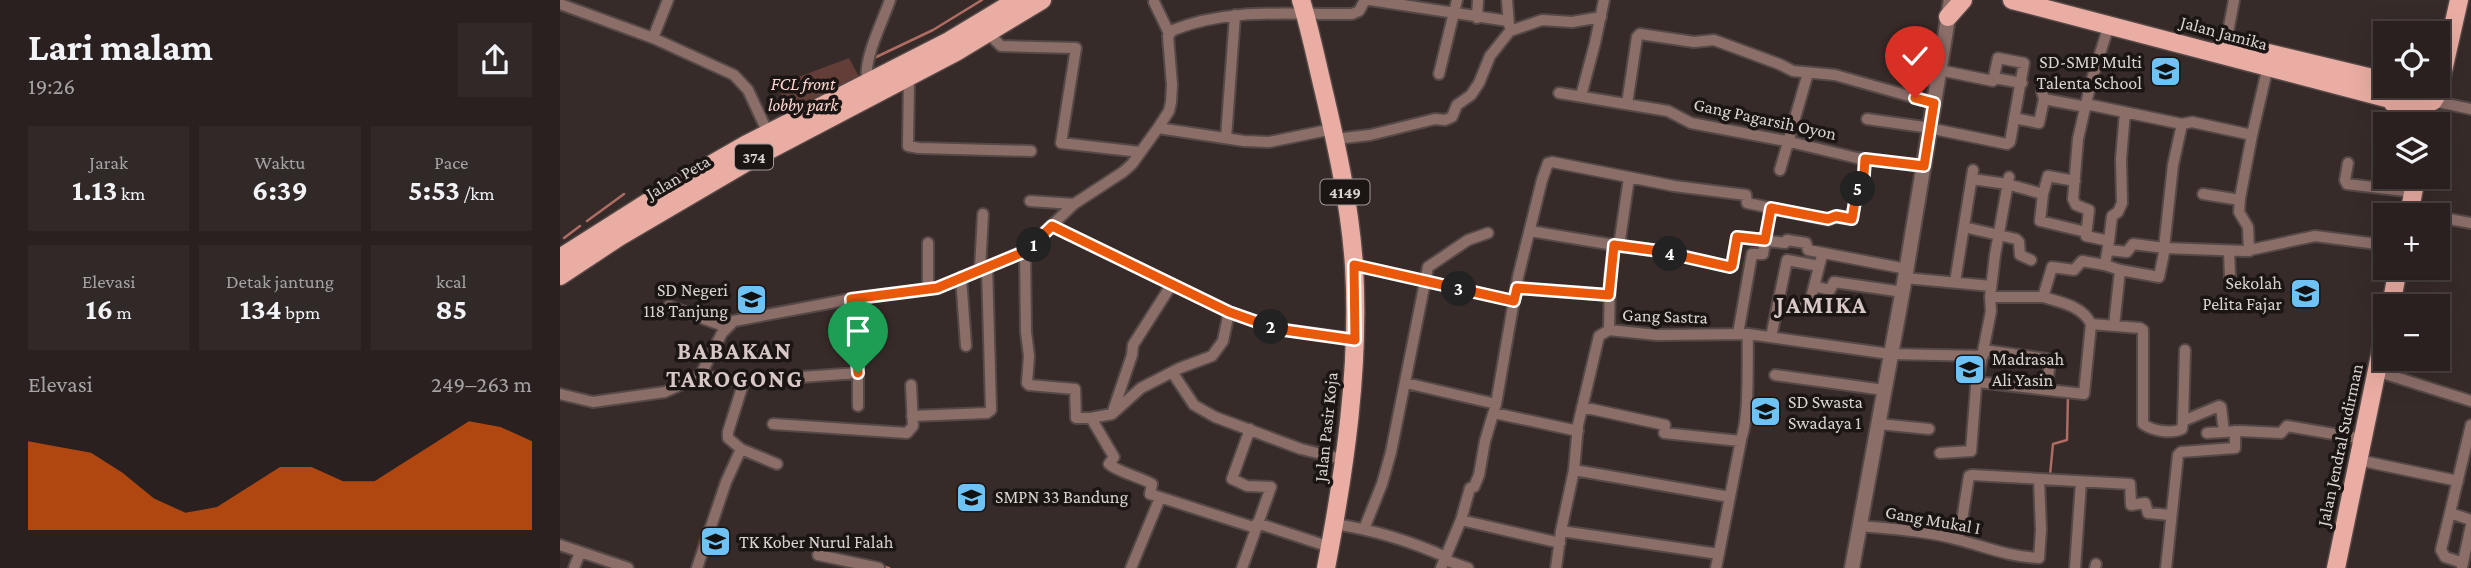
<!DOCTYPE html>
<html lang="id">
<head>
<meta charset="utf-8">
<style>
  body { margin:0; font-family:"Crimson Pro",serif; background:#312828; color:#f1f3f6; height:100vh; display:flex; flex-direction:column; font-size:26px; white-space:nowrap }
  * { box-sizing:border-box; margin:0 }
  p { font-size:23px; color:#a5a3a4 }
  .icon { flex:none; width:38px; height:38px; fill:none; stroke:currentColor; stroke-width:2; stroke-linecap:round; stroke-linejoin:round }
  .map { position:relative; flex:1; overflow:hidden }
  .panel { display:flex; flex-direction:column; background:#29201f; width:560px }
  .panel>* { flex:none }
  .tools { position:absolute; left:1813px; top:21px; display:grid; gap:14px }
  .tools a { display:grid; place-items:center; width:77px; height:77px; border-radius:0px; background:#29201f; box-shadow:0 7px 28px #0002,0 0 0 2px #453e3d; font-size:35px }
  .pin { position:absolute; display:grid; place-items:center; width:60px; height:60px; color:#fff; margin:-72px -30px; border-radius:50% 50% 50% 0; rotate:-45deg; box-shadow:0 0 7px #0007 }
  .pin .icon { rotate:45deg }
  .km { position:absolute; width:35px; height:35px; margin:-18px; border-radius:50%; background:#222; color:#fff; font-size:19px; line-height:35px; text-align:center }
  .round { display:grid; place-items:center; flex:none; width:74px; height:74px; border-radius:0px; background:#312828 }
  .headline { display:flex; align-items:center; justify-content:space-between; height:119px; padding:0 28px }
  h1 { font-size:38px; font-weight:700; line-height:52px }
  .metrics { display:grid; grid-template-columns:repeat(3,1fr); gap:10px; height:119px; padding:7px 28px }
  .metrics div { display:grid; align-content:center; border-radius:0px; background:#312828; text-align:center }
  .metrics b { font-size:30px; font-weight:700 }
  .metrics small { font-size:19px; font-weight:400 }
  .metrics p { font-size:19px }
  .chart { height:196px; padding:14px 28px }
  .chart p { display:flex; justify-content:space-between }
  .chart svg { width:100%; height:126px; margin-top:7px; fill:#ea580c; opacity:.7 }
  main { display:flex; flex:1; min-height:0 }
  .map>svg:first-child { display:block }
  .green { fill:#633d37 }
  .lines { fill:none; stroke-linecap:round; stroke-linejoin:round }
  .stream { stroke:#af6c62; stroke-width:2.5 }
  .minor-casing { stroke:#554947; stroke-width:14 }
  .tertiary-casing { stroke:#554947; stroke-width:18 }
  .primary-casing { stroke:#554947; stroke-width:21 }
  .minor { stroke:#8c6e69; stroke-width:10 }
  .tertiary { stroke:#8c6e69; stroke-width:14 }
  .primary { stroke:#eaada3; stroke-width:18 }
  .route-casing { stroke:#fff; stroke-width:14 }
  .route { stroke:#ea580c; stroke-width:9 }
  .labels { text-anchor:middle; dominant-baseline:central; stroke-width:7; stroke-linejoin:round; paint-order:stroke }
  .shield { fill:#1b1514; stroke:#a19a98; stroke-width:2 }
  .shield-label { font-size:16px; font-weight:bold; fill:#dbd3d1 }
  .street-label { font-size:18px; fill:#dbd3d1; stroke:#1b1514 }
  .poi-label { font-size:18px; fill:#dbd3d1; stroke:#1b1514; text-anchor:start }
  .park-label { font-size:18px; font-style:italic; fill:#ffd6cf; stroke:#1b1514 }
  .district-label { font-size:24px; font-weight:bold; letter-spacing:2px; fill:#d8c8c5; stroke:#1b1514 }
</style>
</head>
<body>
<main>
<section class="panel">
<div class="headline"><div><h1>Lari malam</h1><p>19:26</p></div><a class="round"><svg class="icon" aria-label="share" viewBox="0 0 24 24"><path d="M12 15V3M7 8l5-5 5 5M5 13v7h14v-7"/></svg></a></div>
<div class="metrics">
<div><p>Jarak</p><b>1.13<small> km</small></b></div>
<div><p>Waktu</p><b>6:39</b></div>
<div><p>Pace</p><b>5:53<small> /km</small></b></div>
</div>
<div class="metrics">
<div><p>Elevasi</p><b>16<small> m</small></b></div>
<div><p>Detak jantung</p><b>134<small> bpm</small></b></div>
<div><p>kcal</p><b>85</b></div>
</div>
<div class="chart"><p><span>Elevasi</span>249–263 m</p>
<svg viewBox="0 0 160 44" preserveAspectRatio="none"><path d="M0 44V13L10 15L20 17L30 24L40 33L50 38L60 36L70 29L80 22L90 22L100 27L110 27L120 20L130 13L140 6L150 8L160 13V44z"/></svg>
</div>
</section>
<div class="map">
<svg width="1911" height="568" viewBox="0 0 1911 568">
  <rect width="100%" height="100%" fill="#372b29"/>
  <path class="green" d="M289 58 304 86 234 119 217 85Z"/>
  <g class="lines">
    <path class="stream" d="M312 59 373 30 422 0
      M27 221 64 194
      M4 238 20 226
      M1490 475 1493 444 1507 440 1508 395
      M322 566 329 568"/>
    <defs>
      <path id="minor" d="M810 0 948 21
        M947 0 949 25
        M594 2 609 33
        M0 4 93 38 174 75 188 90 208 133
        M917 18 918 0
        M428 33 441 46 516 48 501 143 580 152
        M93 38 108 0
        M1666 43 1674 0
        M879 74 897 0
        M349 77 348 146 359 148 471 151
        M1434 78 1462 83
        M308 83C301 63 323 21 330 0
        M1482 92 1484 99 1526 107
        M999 93 1108 111 1131 123 1226 141 1297 158 1364 166
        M1021 96 1035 43 1044 0
        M1873 101 1911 109
        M1067 104 1077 37 1080 34 1134 42 1154 40 1219 64 1233 71 1275 75 1374 103
        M1526 104 1622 124
        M1454 118 1479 123 1484 99
        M1307 119 1364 127 1447 144 1450 142 1464 63 1438 58 1433 81 1379 70
        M598 128 684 141 709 142 773 129
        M666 138 675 15
        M775 139 810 135 875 119 885 120 892 117 897 105 911 95 919 83 930 56 950 31 982 20 1012 22 1041 17
        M1788 163 1785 180 1787 184 1853 192
        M1220 170 1248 73
        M1412 179 1447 184 1483 194 1480 221 1526 232
        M1483 194 1488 176 1515 181
        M1643 194 1680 200
        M470 201 514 204
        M1849 212 1868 215
        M1878 217 1911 223
        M492 226 669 312 717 329 795 339
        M1404 227 1456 239 1459 242 1460 255 1471 260
        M970 231 1054 245 1050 276 1049 330
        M1549 241 1552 216 1558 212 1562 203 1561 159 1565 112
        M1054 245 1099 251 1170 267 1172 266 1177 237 1225 243 1227 240 1246 243 1248 250 1347 269
        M1059 246 1069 178
        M1604 248 1613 165 1622 124 1632 122 1692 135
        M1549 250 1567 252 1573 244 1605 248 1685 251 1755 236 1825 245
        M465 251 466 332 469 356 467 383 469 385 515 389 516 418H531L552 414 581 388 620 368 652 356 663 341 669 312
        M1669 251 1670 277
        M1689 251 1688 227 1679 212 1680 198 1692 135 1708 66
        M794 265 954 301
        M1545 265 1560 270 1599 277 1605 248
        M420 269 423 214
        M401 277 406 346
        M1345 278 1431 286
        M1395 282 1413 170
        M1254 286 1270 290 1274 282 1343 292
        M957 288 1049 295
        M368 289V243
        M1430 297H1483L1492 267 1514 270 1522 261 1545 265 1549 241 1526 236 1529 210 1516 205 1513 199 1518 139 1531 82 1549 25
        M109 306 166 327
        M1244 306H1249L1261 259
        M1531 324 1580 328 1583 330V424C1593 431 1611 434 1622 429L1623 421
        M1554 326 1560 270
        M1049 330 1097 335 1188 334 1330 354 1423 356
        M1178 334 1192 254H1203L1211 208
        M1211 337 1227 260 1259 266
        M1424 350 1487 359 1490 363 1486 390
        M1625 350 1623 421 1659 406 1661 407 1664 432
        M1816 371 1911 401
        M612 372 634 405 655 417 741 449 786 460
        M298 373V406
        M1215 375 1324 390
        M140 376 184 381 298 373 291 299
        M184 381 168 432V438L181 449 217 464
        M1418 382 1524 394 1531 324C1523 306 1500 302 1483 297
        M846 383 936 404
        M0 394 33 402 105 392 140 376 162 333 174 321 291 299 377 288 465 251 514 204 563 172 572 164 598 128 609 111 611 102 612 85 608 36 613 30C670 7 732 15 792 14L799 11 805 0
        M1022 407 1105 425 1104 433 1180 441C1190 421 1187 360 1188 334
        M934 413 1018 431
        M552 414 572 355 573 345 612 284
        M352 416 427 413 431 410 427 266
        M531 418 554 457 549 464C558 472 580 477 592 484L590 494 696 528
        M213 424 347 433 353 426 351 385
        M1319 424 1369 429
        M1647 433 1680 431 1721 433 1727 426 1803 439
        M1380 453 1411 451 1416 387 1431 311 1430 297 1435 255 1449 177
        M1798 460 1898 481
        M1014 470 1170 497
        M1890 513 1911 520
        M901 520 1000 543
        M697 523 770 547
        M775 524C814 530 850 541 886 557
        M1301 526C1333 529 1368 531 1399 540 1426 547 1450 557 1479 558L1481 530 1479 480
        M804 529 822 484 831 452 868 267 908 240 928 233
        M1001 531 1159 554
        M1399 539 1409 476 1412 475 1570 484 1571 505 1585 503 1588 513 1611 515
        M0 545 68 568
        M258 555 319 568
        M885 560 908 568
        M1903 563 1885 557 1881 550 1911 425
        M1902 567 1911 525
        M14 568 20 552
        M137 568 166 482 181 449
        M571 568 600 498
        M682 568 711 487 687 486 672 479 690 429
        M881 568 901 520 910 488 914 487 919 475 925 441 936 404 958 277 982 180 988 163 992 162 1114 186 1186 195 1187 203 1268 220 1276 217 1292 219 1297 190 1303 189 1305 159
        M996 568 1001 531 1014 470 1018 425 1039 336 1049 330
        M1156 568 1181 440
        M1515 568 1521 482
        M1535 568 1536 564
        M1606 568 1618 455 1621 452 1675 448V431"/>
      <path id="tertiary" d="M1292 568 1345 278 1391 0"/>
      <path id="primary" d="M741 0C750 29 756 59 763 88 777 147 790 206 794 266 800 368 785 468 766 568
        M1452 0 1830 99 1865 105
        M1388 17 1403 0
        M1662 42 1825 81
        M1830 99 1849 124
        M1865 105 1873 101 1878 93 1899 0
        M1849 215 1856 177
        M0 258 110 188 185 145 389 41 457 0
        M0 276 59 237 192 159 396 52 482 0
        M1831 306 1838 268
        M1776 568 1825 331"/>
    </defs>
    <use href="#minor" class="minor-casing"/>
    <use href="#tertiary" class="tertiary-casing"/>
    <use href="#primary" class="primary-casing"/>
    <use href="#minor" class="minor"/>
    <use href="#tertiary" class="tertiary"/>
    <use href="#primary" class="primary"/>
  </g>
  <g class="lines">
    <defs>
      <path id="route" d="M298 373 291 299 377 288 466 251 492 226 669 312 717 329 795 340 794 265 954 301 957 288 1049 295 1054 245 1099 251 1170 267 1172 266 1177 237 1205 240 1211 208 1268 219 1276 216 1292 219 1297 190 1303 189 1305 159 1364 166 1374 103 1355 98"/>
    </defs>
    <use href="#route" class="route-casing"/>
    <use href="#route" class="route"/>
  </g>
  <defs>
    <symbol id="school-square" viewBox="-11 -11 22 22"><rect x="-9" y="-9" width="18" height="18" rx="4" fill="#6fc2f4" stroke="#1b1514"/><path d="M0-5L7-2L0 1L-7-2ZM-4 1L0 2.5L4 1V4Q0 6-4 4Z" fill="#111"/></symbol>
  </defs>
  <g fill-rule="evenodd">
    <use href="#school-square" x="1588" y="54" width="35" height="35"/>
    <use href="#school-square" x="1728" y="276" width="35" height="35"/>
    <use href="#school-square" x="174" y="282" width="35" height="35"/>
    <use href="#school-square" x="1392" y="352" width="35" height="35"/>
    <use href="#school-square" x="1188" y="394" width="35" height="35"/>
    <use href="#school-square" x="394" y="480" width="35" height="35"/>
    <use href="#school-square" x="138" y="524" width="35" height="35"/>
  </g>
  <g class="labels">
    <g class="shield">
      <rect x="175" y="144.5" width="38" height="25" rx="5"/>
      <rect x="760.5" y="179.5" width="49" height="25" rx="5"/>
    </g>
    <g class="shield-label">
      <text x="194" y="157">374</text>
      <text x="785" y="192">4149</text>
    </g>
    <g class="street-label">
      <text transform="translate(1664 33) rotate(15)">Jalan Jamika</text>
      <text transform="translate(1205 119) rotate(12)">Gang Pagarsih Oyon</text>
      <text transform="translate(118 177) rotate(-30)">Jalan Peta</text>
      <text transform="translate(1105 316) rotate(2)">Gang Sastra</text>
      <text transform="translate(766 427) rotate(-84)">Jalan Pasir Koja</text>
      <text transform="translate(1780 445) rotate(-78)">Jalan Jendral Sudirman</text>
      <text transform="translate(1373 520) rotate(10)">Gang Mukal I</text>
    </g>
    <g class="poi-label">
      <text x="1582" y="62" text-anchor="end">SD-SMP Multi<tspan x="1582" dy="21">Talenta School</tspan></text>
      <text x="1722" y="283" text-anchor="end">Sekolah<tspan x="1722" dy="21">Pelita Fajar</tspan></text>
      <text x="168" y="290" text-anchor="end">SD Negeri<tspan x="168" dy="21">118 Tanjung</tspan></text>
      <text x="1432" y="359">Madrasah<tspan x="1432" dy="21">Ali Yasin</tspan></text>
      <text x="1228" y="402">SD Swasta<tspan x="1228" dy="21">Swadaya 1</tspan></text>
      <text x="435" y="497">SMPN 33 Bandung</text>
      <text x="179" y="542">TK Kober Nurul Falah</text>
    </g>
    <g class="park-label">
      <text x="243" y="84">FCL front<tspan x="243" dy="21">lobby park</tspan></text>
    </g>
    <g class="district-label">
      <text x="1262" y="304">JAMIKA</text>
      <text x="175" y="350">BABAKAN<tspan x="175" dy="28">TAROGONG</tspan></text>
    </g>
  </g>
</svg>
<div class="tools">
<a><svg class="icon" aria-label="locate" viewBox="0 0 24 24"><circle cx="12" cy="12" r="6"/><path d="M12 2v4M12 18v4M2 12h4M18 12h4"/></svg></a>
<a><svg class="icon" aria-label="layers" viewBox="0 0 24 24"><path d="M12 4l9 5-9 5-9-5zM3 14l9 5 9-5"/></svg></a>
<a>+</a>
<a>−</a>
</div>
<div class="pin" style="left:298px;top:373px;background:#1e9e55"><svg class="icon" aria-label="arrive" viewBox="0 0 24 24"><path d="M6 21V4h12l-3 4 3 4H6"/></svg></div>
<div class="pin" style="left:1355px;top:98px;background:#d93025"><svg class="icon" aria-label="check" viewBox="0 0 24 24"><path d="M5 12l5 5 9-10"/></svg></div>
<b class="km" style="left:474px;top:245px">1</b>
<b class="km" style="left:711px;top:327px">2</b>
<b class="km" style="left:899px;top:289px">3</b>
<b class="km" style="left:1110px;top:254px">4</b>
<b class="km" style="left:1298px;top:189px">5</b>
</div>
</main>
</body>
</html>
